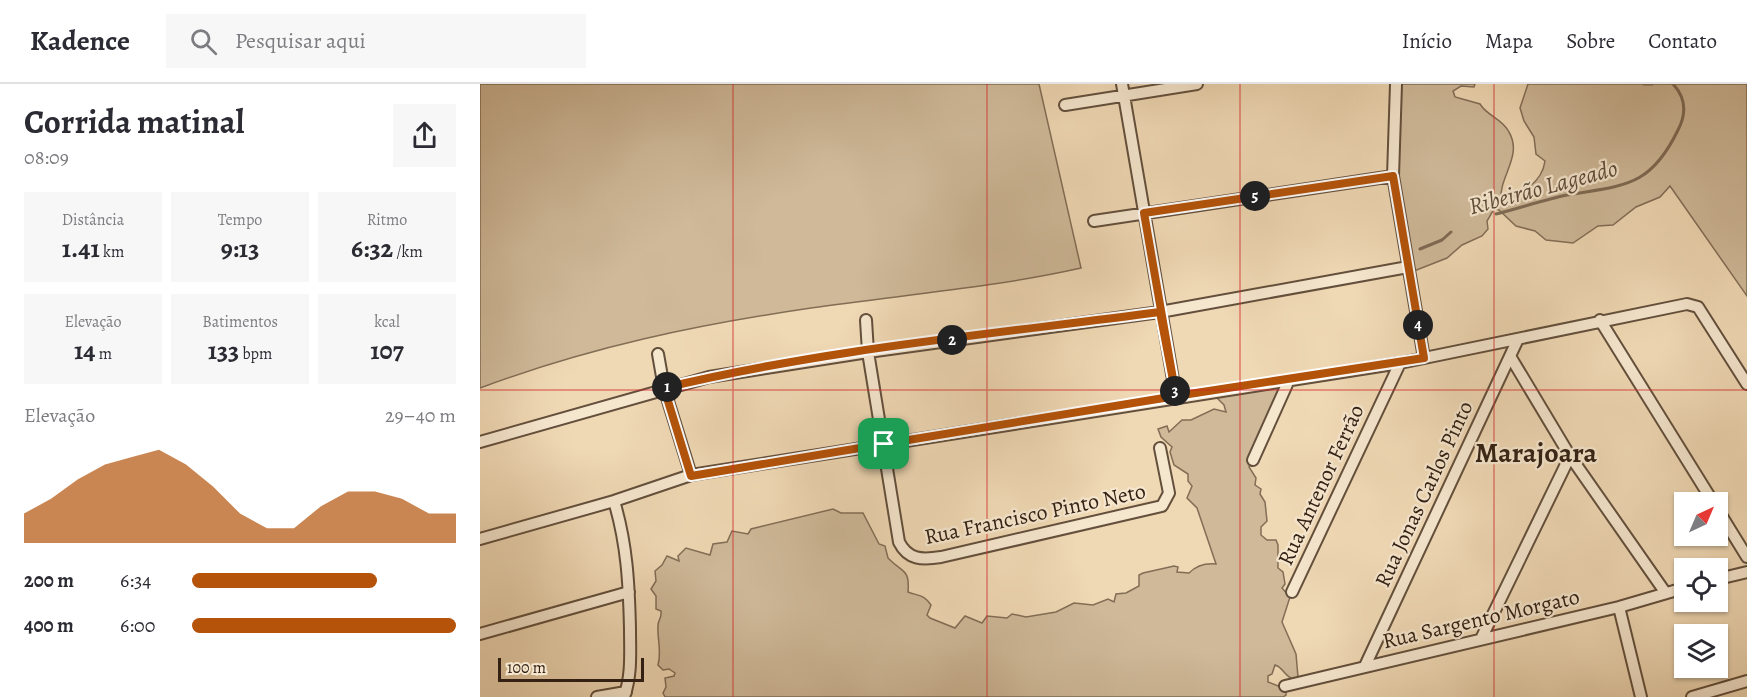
<!DOCTYPE html>
<html lang="pt">
<head>
<meta charset="utf-8">
<style>
  body { margin:0; font-family:Alegreya,serif; background:#f7f7f7; color:#2b2b33; height:100vh; display:flex; flex-direction:column; font-size:22px; white-space:nowrap }
  * { box-sizing:border-box; margin:0 }
  p { font-size:20px; color:#7c7c81 }
  .icon { flex:none; width:33px; height:33px; fill:none; stroke:currentColor; stroke-width:2; stroke-linecap:round; stroke-linejoin:round }
  .map { position:relative; flex:1; overflow:hidden }
  .panel { display:flex; flex-direction:column; background:#fff; width:480px }
  .panel>* { flex:none }
  .needle { width:39px; rotate:44deg }
  .buttons { position:absolute; left:1194px; top:408px; display:grid; gap:12px }
  .buttons a { display:grid; place-items:center; width:54px; height:54px; border-radius:0px; background:#fff; box-shadow:0 2px 4px #0004; font-size:30px }
  .scale { position:absolute; left:18px; bottom:15px; width:146px; box-sizing:border-box; padding-left:6px; border:3px solid #342114; border-top:0; font-size:16px; line-height:21px; white-space:nowrap; color:#342114; -webkit-text-stroke:4px #f5e6ce; paint-order:stroke }
  .pin { position:absolute; display:grid; place-items:center; width:51px; height:51px; color:#fff; margin:-26px; border-radius:12px; box-shadow:0 3px 9px #0006 }
  .km { position:absolute; width:30px; height:30px; margin:-15px; border-radius:50%; background:#222; color:#fff; font-size:16px; line-height:30px; text-align:center }
  .round { display:grid; place-items:center; flex:none; width:63px; height:63px; border-radius:0px; background:#f7f7f7 }
  .summary { display:flex; align-items:center; justify-content:space-between; height:102px; padding:0 24px }
  h1 { font-size:33px; font-weight:600; line-height:45px }
  .figures { display:grid; grid-template-columns:repeat(3,1fr); gap:9px; height:102px; padding:6px 24px }
  .figures div { display:grid; align-content:center; border-radius:0px; background:#f7f7f7; text-align:center }
  .figures b { font-size:26px; font-weight:600 }
  .figures small { font-size:16px; font-weight:400 }
  .figures p { font-size:16px }
  .chart { height:168px; padding:12px 24px }
  .chart p { display:flex; justify-content:space-between }
  .chart svg { width:100%; height:108px; margin-top:6px; fill:#b45309; opacity:.7 }
  ul { padding:0 24px; list-style:none; font-size:20px }
  li { display:grid; grid-template-columns:96px 72px 1fr; align-items:center; height:45px }
  li i { height:15px; border-radius:8px; background:#b45309 }
  header { display:flex; align-items:center; gap:36px; box-sizing:border-box; height:84px; padding:0 30px; background:#fff; border-bottom:2px solid #e1e1e2 }
  header strong { font-size:28px }
  nav { display:flex; gap:33px; margin-inline-start:auto; font-size:21px }
  .search { width:420px; height:54px; background:#f7f7f7; display:flex; align-items:center; gap:15px; box-sizing:border-box; padding:0 21px; border-radius:0px; color:#7c7c81; font-size:22px }
  main { display:flex; flex:1; min-height:0 }
  .map>svg:first-child { display:block }
  .green { fill:#cfb999; stroke:#826d56; stroke-width:1.5 }
  .lines { fill:none; stroke-linecap:round; stroke-linejoin:round }
  .stream { stroke:#7e6a54; stroke-width:3 }
  .minor-casing { stroke:#634f3c; stroke-width:14 }
  .minor { stroke:#f5e6ce; stroke-width:10 }
  .route-casing { stroke:#fff; stroke-width:12 }
  .route { stroke:#b45309; stroke-width:8 }
  .grid { fill:none; stroke:#d62828; stroke-width:1.5; stroke-opacity:0.55 }
  .labels { text-anchor:middle; dominant-baseline:central; stroke-width:4.5; stroke-linejoin:round; paint-order:stroke }
  .street-label { font-size:22px; fill:#342114; stroke:#f5e6ce }
  .water-label { font-size:24px; font-style:italic; fill:#5f4b39; stroke:#f5e6ce }
  .district-label { font-size:28px; font-weight:bold; fill:#342114; stroke:#f5e6ce }
</style>
</head>
<body>
<header>
<strong>Kadence</strong>
<div class="search"><svg class="icon" aria-label="search" viewBox="0 0 24 24"><circle cx="10" cy="10" r="6"/><path d="M15 15l6 6"/></svg>Pesquisar aqui</div>
<nav><a>Início</a><a>Mapa</a><a>Sobre</a><a>Contato</a></nav>
</header>
<main>
<section class="panel">
<div class="summary"><div><h1>Corrida matinal</h1><p>08:09</p></div><a class="round"><svg class="icon" aria-label="share" viewBox="0 0 24 24"><path d="M12 15V3M7 8l5-5 5 5M5 13v7h14v-7"/></svg></a></div>
<div class="figures">
<div><p>Distância</p><b>1.41<small> km</small></b></div>
<div><p>Tempo</p><b>9:13</b></div>
<div><p>Ritmo</p><b>6:32<small> /km</small></b></div>
</div>
<div class="figures">
<div><p>Elevação</p><b>14<small> m</small></b></div>
<div><p>Batimentos</p><b>133<small> bpm</small></b></div>
<div><p>kcal</p><b>107</b></div>
</div>
<div class="chart"><p><span>Elevação</span>29–40 m</p>
<svg viewBox="0 0 160 44" preserveAspectRatio="none"><path d="M0 44V32L10 26L20 18L30 12L40 9L50 6L60 12L70 21L80 32L90 38L100 38L110 29L120 23L130 23L140 26L150 32L160 32V44z"/></svg>
</div>
<ul>
<li><b>200 m</b>6:34<i style="width:70%"></i></li>
<li><b>400 m</b>6:00<i style="width:100%"></i></li>
</ul>
</section>
<div class="map">
<svg width="1267" height="613" viewBox="0 0 1267 613">
  <rect width="100%" height="100%" fill="#efd8b4"/>
  <filter id="stains"><feTurbulence type="fractalNoise" baseFrequency=".00333" numOctaves="4"/><feColorMatrix values="0 0 0 0 .2 0 0 0 0 .09 0 0 0 0 .02 0 0 0 .5 -.17"/></filter>
  <radialGradient id="worn" r=".72"><stop offset=".6" stop-color="#630" stop-opacity="0"/><stop offset="1" stop-color="#630" stop-opacity=".3"/></radialGradient>
  <path class="green" d="M0 0H559L601 184C512 204 420 211 331 224 215 241 110 263 0 304Z
    M920 0H995L994 3 981 2 973 7 975 13 1000 20C1008 33 1022 34 1029 48 1043 72 1019 92 1021 116 1041 109 1062 100 1065 77L1056 70 1054 53 1044 37 1040 24 1048 0H1267V212L1190 102 1180 113 1156 123 1133 141 1118 142 1093 159 1066 156 1055 147 1036 142 1019 126 1014 125 1007 137 1008 145 1002 152 982 161 967 174 929 189 913 92Z
    M809 296 769 383 776 394 775 401 781 405 780 410 785 418 787 437 781 443V451L787 456H796L798 461V484L803 488 805 500 802 504 810 513 802 538 816 570 818 593 813 595C804 592 803 583 795 581L792 590 788 592V598L806 605V611L803 613H185L183 609 186 603 185 594 194 592 195 589 189 585 183 586 178 581C182 567 177 555 178 542 178 535 182 535 181 527L176 525V512L171 505 176 497 175 487 182 481 187 472 199 477 198 472 206 464 230 471 233 460 247 458 252 447 268 450 271 445 353 425 361 429H383L399 460 405 462 408 474C422 489 430 484 428 508 438 512 444 510 451 521L447 531 450 534 475 544 485 532 502 539 507 532 527 534 532 530 546 533 576 528 594 519 613 521 628 515 634 518 636 510 646 509 659 502V491L663 489 694 482 698 483 697 488 709 489C717 481 726 479 736 480L717 424 707 414 712 402 708 397V390L694 381 690 368 692 363 681 353 678 345 687 342 689 348 702 336H711L734 325 746 328 744 321 738 315V311Z"/>
  <g class="lines">
    <path class="stream" d="M1164 0H1172
      M1016 130C1040 124 1063 116 1087 111 1144 101 1170 104 1198 46 1207 29 1206 14 1193 0
      M940 165 962 156 971 148"/>
    <defs>
      <path id="minor" d="M642 0 696 313
        M916 0 913 92 944 274
        M585 21 717 0
        M614 137 913 92
        M386 236 388 268 419 458C428 476 442 476 461 473L682 422 689 409 680 364
        M1120 236 1233 418
        M178 270 184 304 211 391
        M1030 272 1090 372 1185 508
        M0 358 229 293 388 268 680 228 928 183
        M773 376 809 296
        M134 417C147 460 149 500 150 545 150 568 152 591 144 613
        M1238 426 1267 473
        M0 455 134 417 211 391 920 279 1207 220 1218 223 1267 300
        M1238 495 1267 488
        M812 508 920 279
        M1139 523 1161 613
        M0 550 149 508
        M1001 555 1090 372
        M885 582 1038 255
        M805 602 1139 523 1204 504
        M117 613 146 608
        M1212 613 1267 597"/>
    </defs>
    <use href="#minor" class="minor-casing"/>
    <use href="#minor" class="minor"/>
  </g>
  <g class="lines">
    <defs>
      <path id="route" d="M404 360 211 392 184 304C345 265 515 250 680 228L696 312 944 274 913 92 664 129 696 312 404 360"/>
    </defs>
    <use href="#route" class="route-casing"/>
    <use href="#route" class="route"/>
  </g>
  <path class="grid" d="M253 0V613M507 0V613M760 0V613M1014 0V613M0 306H1267"/>
  <g class="labels">
    <g class="street-label">
      <text transform="translate(841 401) rotate(-65)">Rua Antenor Ferrão</text>
      <text transform="translate(944 410) rotate(-65)">Rua Jonas Carlos Pinto</text>
      <text transform="translate(555 430) rotate(-12)">Rua Francisco Pinto Neto</text>
      <text transform="translate(1001 535) rotate(-13)">Rua Sargento Morgato</text>
    </g>
    <g class="water-label">
      <text transform="translate(1063 103) rotate(-15)">Ribeirão Lageado</text>
    </g>
    <g class="district-label">
      <text x="1056" y="369">Marajoara</text>
    </g>
  </g>
  <rect width="100%" height="100%" filter="url(#stains)"/>
  <rect width="100%" height="100%" fill="url(#worn)"/>
</svg>
<div class="buttons">
<a><svg class="needle" viewBox="-14 -14 28 28"><path d="M0-13l5 13h-10z" fill="#e53935"/><path d="M0 13l5-13h-10z" fill="#7c7c81"/></svg></a>
<a><svg class="icon" aria-label="locate" viewBox="0 0 24 24"><circle cx="12" cy="12" r="6"/><path d="M12 2v4M12 18v4M2 12h4M18 12h4"/></svg></a>
<a><svg class="icon" aria-label="layers" viewBox="0 0 24 24"><path d="M12 4l9 5-9 5-9-5zM3 14l9 5 9-5"/></svg></a>
</div>
<div class="scale">100 m</div>
<div class="pin" style="left:404px;top:360px;background:#1e9e55"><svg class="icon" aria-label="arrive" viewBox="0 0 24 24"><path d="M6 21V4h12l-3 4 3 4H6"/></svg></div>
<b class="km" style="left:187px;top:303px">1</b>
<b class="km" style="left:472px;top:256px">2</b>
<b class="km" style="left:695px;top:307px">3</b>
<b class="km" style="left:938px;top:241px">4</b>
<b class="km" style="left:775px;top:112px">5</b>
</div>
</main>
</body>
</html>
